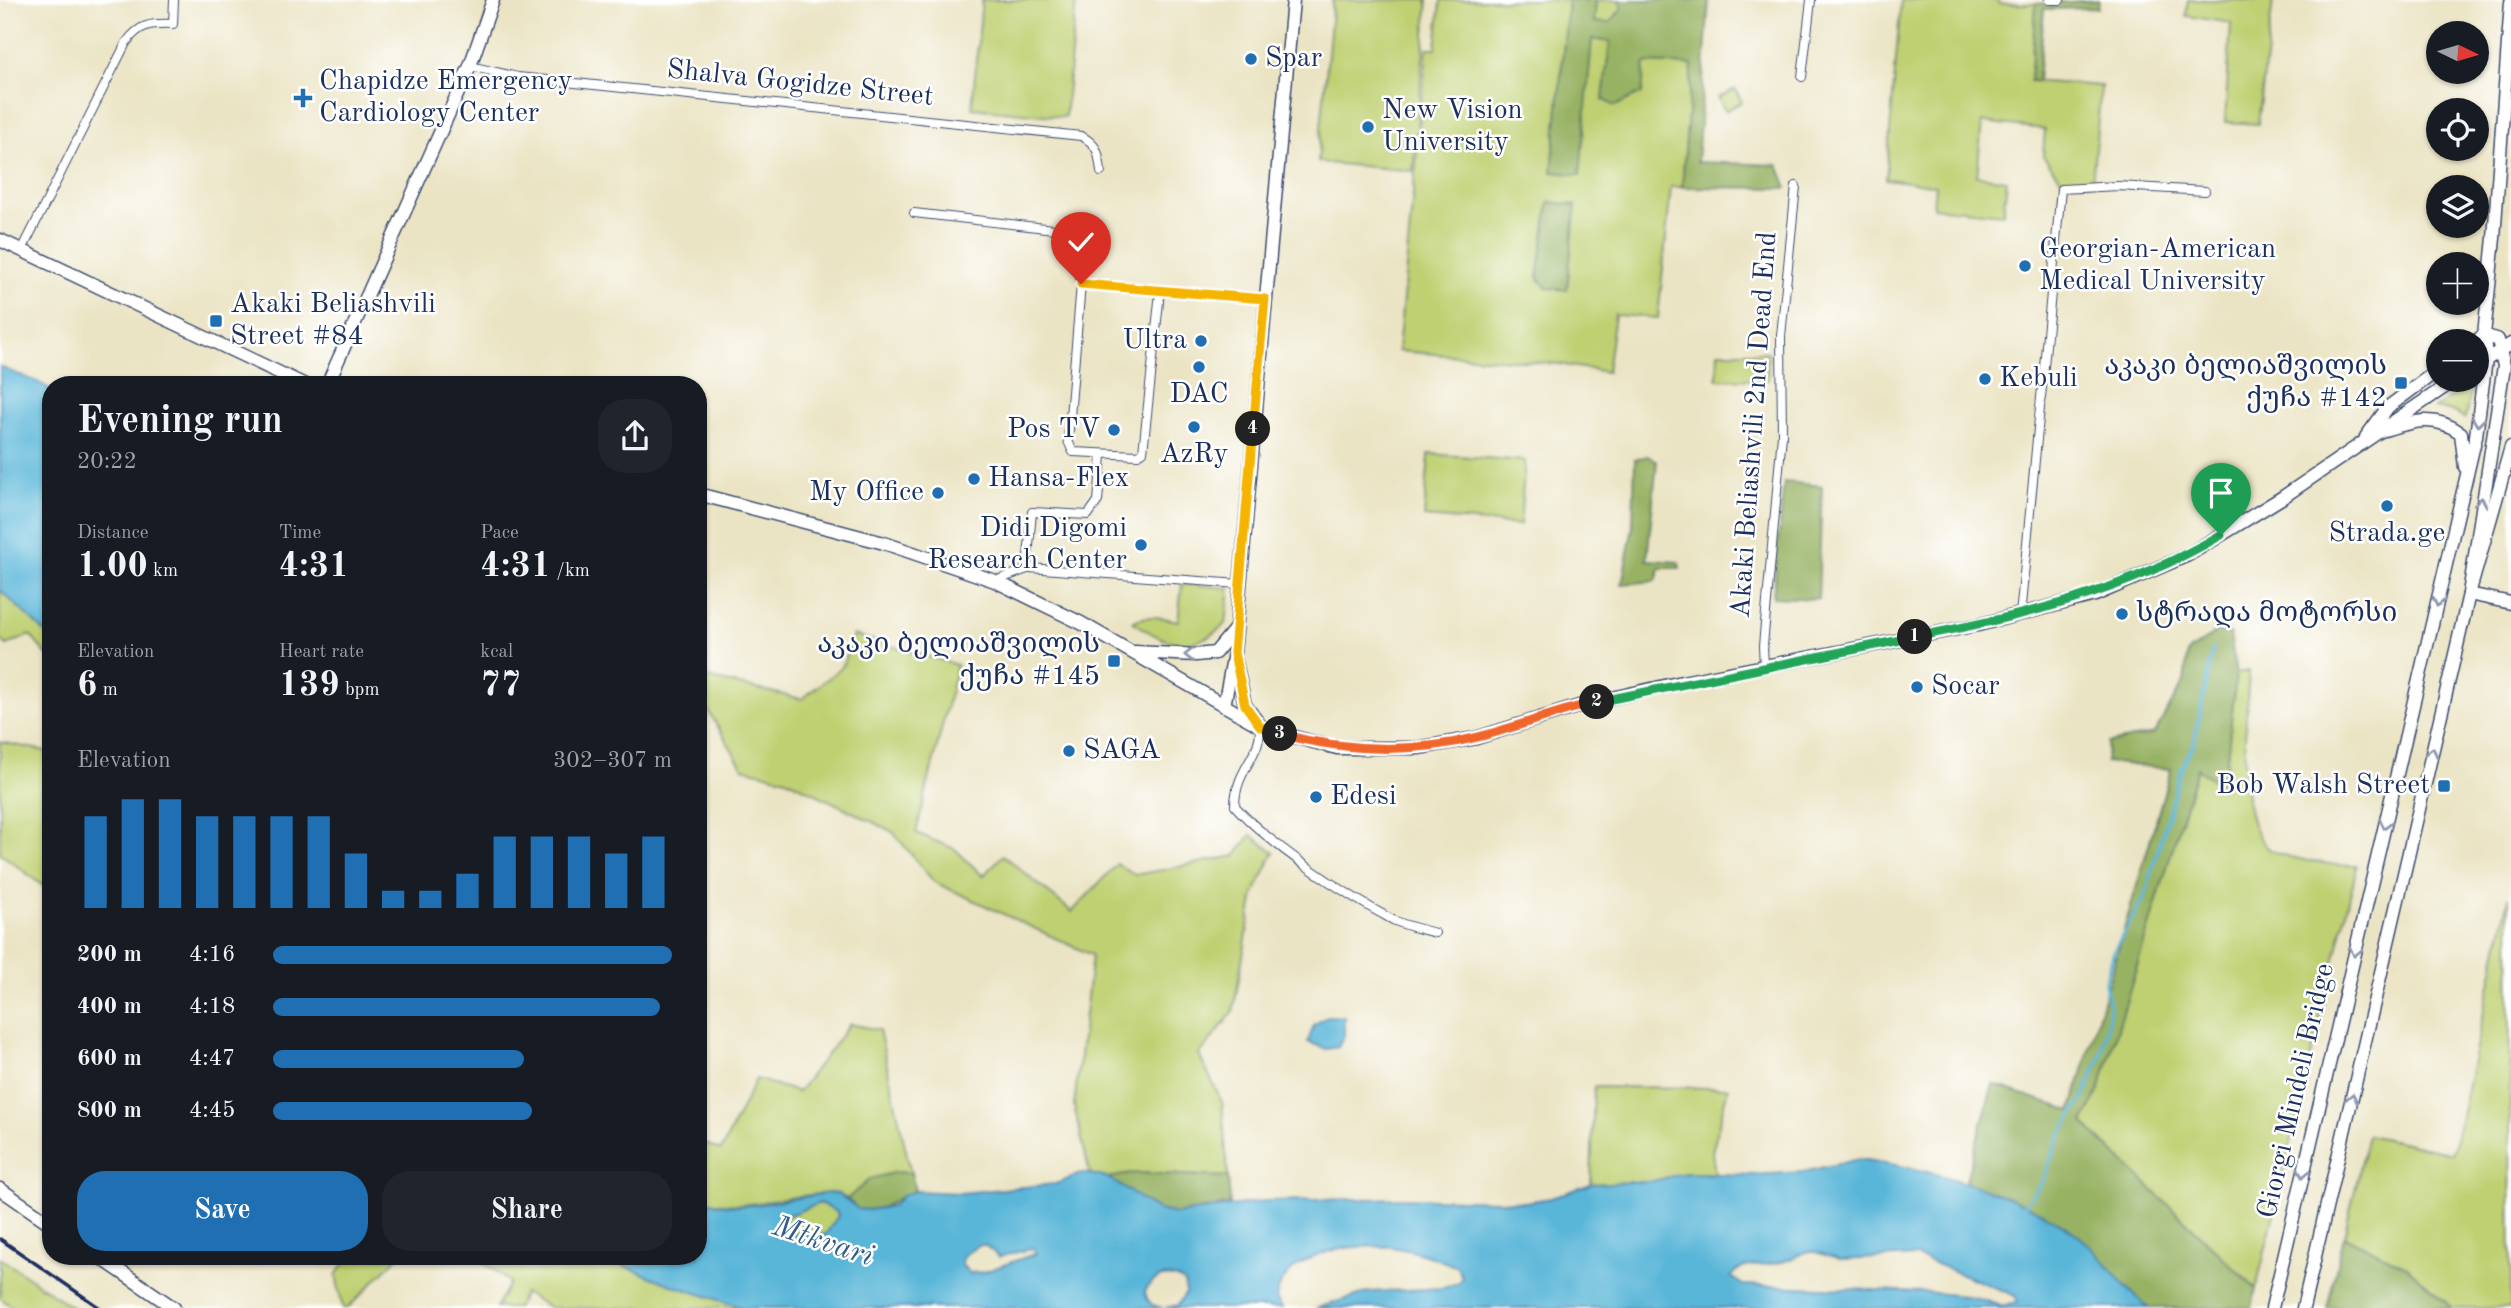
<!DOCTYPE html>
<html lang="en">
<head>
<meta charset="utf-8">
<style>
  body { margin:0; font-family:"Old Standard TT","Noto Serif Georgian",serif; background:#20242c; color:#f1f3f6; height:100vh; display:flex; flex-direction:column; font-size:26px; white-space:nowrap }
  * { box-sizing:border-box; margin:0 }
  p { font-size:23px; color:#9ea1a6 }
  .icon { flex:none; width:38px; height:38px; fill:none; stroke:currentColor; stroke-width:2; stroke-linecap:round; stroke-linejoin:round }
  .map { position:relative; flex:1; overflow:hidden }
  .details { position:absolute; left:42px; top:376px; width:665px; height:889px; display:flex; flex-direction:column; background:#171b24; border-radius:28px; box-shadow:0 2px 5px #0004 }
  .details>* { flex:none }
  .needle { width:46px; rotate:95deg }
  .tools { position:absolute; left:2426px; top:21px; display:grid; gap:14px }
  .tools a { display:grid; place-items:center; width:63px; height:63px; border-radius:50%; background:#171b24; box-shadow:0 2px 5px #0004; font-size:35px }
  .pin { position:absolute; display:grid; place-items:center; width:60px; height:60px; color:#fff; margin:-72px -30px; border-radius:50% 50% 50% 0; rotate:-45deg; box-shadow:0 0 7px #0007 }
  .pin .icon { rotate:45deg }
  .km { position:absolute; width:35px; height:35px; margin:-18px; border-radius:50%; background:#222; color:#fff; font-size:19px; line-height:35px; text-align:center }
  .round { display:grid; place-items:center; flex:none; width:74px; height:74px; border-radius:28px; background:#20242c }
  .overview { display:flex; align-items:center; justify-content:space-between; height:119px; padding:0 35px }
  h1 { font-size:38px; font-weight:700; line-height:52px }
  .stats { display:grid; grid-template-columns:repeat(3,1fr); gap:10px; height:119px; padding:7px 35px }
  .stats div { display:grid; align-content:center }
  .stats b { font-size:35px; font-weight:700 }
  .stats small { font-size:19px; font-weight:400 }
  .stats p { font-size:19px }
  .chart { height:196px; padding:14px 35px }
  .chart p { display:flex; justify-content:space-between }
  .chart svg { width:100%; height:126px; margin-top:7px; stroke:#1f6fb2; stroke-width:6 }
  .cta { display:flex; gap:14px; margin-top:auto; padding:14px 35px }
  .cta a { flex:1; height:80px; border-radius:28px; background:#1f6fb2; color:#fff; font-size:28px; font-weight:700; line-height:80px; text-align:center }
  .cta a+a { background:#20242c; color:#f1f3f6 }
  ul { padding:0 35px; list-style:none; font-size:23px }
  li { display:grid; grid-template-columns:112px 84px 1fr; align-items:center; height:52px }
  li i { height:18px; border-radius:9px; background:#1f6fb2 }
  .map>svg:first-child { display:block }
  .green { fill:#bfd072; stroke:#6d8068; stroke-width:2; fill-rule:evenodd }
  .forest { fill:#97b264; stroke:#597061; stroke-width:2 }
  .water { fill:#5ab6d8; stroke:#3a729b; stroke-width:2; fill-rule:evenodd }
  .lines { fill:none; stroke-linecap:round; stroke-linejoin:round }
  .stream { stroke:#5ab6d8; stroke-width:3.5 }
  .street-casing { stroke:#3a4a6d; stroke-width:10 }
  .secondary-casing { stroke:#3a4a6d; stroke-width:15 }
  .primary-casing { stroke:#3a4a6d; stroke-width:15 }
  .street { stroke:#fff; stroke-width:8 }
  .secondary { stroke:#fff; stroke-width:12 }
  .primary { stroke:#fff; stroke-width:12 }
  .rail { stroke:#1b2f5e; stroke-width:3.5 }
  .oneway { stroke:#8d97ae }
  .split-1-casing { stroke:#fff; stroke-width:14 }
  .split-2-casing { stroke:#fff; stroke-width:14 }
  .split-3-casing { stroke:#fff; stroke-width:14 }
  .split-4-casing { stroke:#fff; stroke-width:14 }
  .split-5-casing { stroke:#fff; stroke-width:14 }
  .split-1 { stroke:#22a559; stroke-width:9 }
  .split-2 { stroke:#22a559; stroke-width:9 }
  .split-3 { stroke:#f0652b; stroke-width:9 }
  .split-4 { stroke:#f5b400; stroke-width:9 }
  .split-5 { stroke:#f5b400; stroke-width:9 }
  .poi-dot { fill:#1f6fb2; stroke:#fff; stroke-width:2.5 }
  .labels { text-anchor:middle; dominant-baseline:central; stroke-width:5; stroke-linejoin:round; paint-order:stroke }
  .poi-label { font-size:28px; fill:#1b2f5e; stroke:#fff; text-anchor:start }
  .street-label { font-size:28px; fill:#1b2f5e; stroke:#fff }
  .water-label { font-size:30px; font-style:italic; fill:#315e89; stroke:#fff }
</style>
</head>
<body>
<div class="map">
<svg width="2511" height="1308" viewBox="0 0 2511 1308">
  <rect width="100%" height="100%" fill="#fff"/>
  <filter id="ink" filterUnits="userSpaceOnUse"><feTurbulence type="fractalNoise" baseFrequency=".0143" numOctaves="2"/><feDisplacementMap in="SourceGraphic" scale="14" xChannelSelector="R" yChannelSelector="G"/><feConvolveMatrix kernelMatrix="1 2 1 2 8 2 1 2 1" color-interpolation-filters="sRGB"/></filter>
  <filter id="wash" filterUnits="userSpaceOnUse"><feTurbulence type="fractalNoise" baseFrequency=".00686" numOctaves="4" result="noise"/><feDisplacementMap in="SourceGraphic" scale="28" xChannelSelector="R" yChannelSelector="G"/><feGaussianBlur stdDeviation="1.57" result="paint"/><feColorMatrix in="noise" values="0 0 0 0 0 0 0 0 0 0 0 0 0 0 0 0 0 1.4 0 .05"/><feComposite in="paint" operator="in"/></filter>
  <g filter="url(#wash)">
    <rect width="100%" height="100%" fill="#ebe4c4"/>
    <path class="green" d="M982 0H1076L1065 117 972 108Z
      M1333 0H1428L1413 171 1318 162Z
      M1441 0H1568L1552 172 1592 39 1610 42 1603 99 1645 63 1692 65 1682 187H1671L1658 318 1615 315 1607 372 1559 364 1398 351 1427 48H1436ZM1549 202 1576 206 1538 278Z
      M1596 0H1620L1622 9 1609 23H1594Z
      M1901 0H1997L1999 4H2036L2030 81 2101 86 2092 183 2062 180 2043 156 2045 129 1982 122 1977 176 2007 180 2003 214 1933 207 1935 185 1886 179Z
      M2188 0H2273L2258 124 2225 122 2231 23 2186 16Z
      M1735 89 1742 102 1725 111 1718 98Z
      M1718 352H1768V380L1717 379Z
      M2472 385 2465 419 2457 413 2434 408Z
      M1429 454 1525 461 1520 525 1424 517Z
      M1182 584 1230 588 1226 624C1191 654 1168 645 1133 622 1145 613 1165 618 1178 621Z
      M0 590 51 638V660L30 635 7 645 0 639Z
      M854 635 957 665 916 833 955 849 983 876 1003 855 1072 912 1117 864 1135 875 1235 856 1251 835 1274 852 1254 894 1233 1012 1199 1055 1222 1102 1228 1177 1136 1173 1108 1178 1090 1174 1074 1106 1092 955 934 882 893 832 786 779 743 768 698 694V681L703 677 802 699 842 667Z
      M2249 671C2247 714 2233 818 2268 848 2281 859 2339 866 2357 866L2256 1289 2083 1123 2099 1091 2197 768 2224 787 2236 673Z
      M0 742 51 752V892L0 853Z
      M2509 897 2511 1308H2452L2407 1267 2344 1236 2368 1135 2453 1153Z
      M850 1024 879 1030 911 1173C883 1170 867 1182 847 1199 818 1181 745 1219 698 1198V1140L721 1151 756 1079 798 1092Z
      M1594 1087 1728 1088 1712 1152 1715 1173H1685L1653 1181 1591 1184Z
      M820 1203 837 1211 838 1216 825 1235 787 1234 782 1222 786 1216Z
      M350 1256 398 1257 348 1308H343L336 1275Z
      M476 1257H602L669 1284 744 1308H551L524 1293 517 1308H496L510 1282Z
      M0 1258 73 1308H14L0 1298Z"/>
    <path class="forest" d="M1568 0H1596L1594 22 1609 23 1622 9 1620 0H1709L1697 162 1778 165 1787 188 1682 187 1692 65 1645 63 1642 93 1615 106 1603 99 1610 42 1592 39 1580 175 1552 172Z
      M2099 0 2098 8 2044 9 2038 81H2030L2036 4Z
      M1549 202 1576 205 1567 290 1547 288 1538 278Z
      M1648 456 1657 461 1647 560 1679 562 1680 568H1660L1656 581 1622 584 1633 526 1635 459Z
      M1784 482 1822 486 1818 599 1773 597Z
      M2217 632 2230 634 2236 673 2224 788 2197 768 2099 1091 2083 1123 2256 1289 2252 1308H2150L2131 1294 2077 1235 2028 1208 1965 1184 1993 1084 2071 1111 2171 769 2106 762 2108 743 2154 734 2184 682 2188 652Z
      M896 1172 911 1173 915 1191C891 1199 887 1213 858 1209L847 1199 870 1179Z
      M1136 1173 1228 1177 1230 1204 1176 1214 1158 1210 1108 1178Z
      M2344 1236 2407 1267 2452 1308H2327Z"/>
    <path class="water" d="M0 366C16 376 36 378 51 390V638L0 590Z
      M1328 1016 1344 1017V1036L1338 1047 1326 1049 1308 1042 1314 1025Z
      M1859 1159C1924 1167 2026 1195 2079 1236 2105 1258 2122 1288 2150 1308H1316L1369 1292 1441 1288 1458 1283 1462 1277 1457 1267C1436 1258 1413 1250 1390 1247 1352 1243 1285 1252 1276 1298L1282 1308H1165L1178 1305 1186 1292 1184 1282C1169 1272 1154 1276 1145 1291 1147 1303 1152 1306 1163 1308H744L669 1284 602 1257 698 1256V1198C740 1216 787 1197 829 1193L839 1194 858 1209 868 1210 892 1206 903 1195 915 1191 960 1193 1056 1184 1082 1173 1090 1174 1108 1178 1158 1210 1176 1214 1264 1201 1406 1198 1525 1202 1551 1198 1591 1184 1653 1181 1685 1173 1751 1175 1803 1172ZM820 1203 837 1212 838 1216 825 1235 787 1234 782 1222 786 1216ZM979 1245H985L999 1257 1032 1248 1037 1253 984 1272 969 1273 961 1264 963 1256ZM1812 1251 1841 1260 1916 1256 2011 1294 2016 1297 2018 1303 2001 1306 1974 1297 1926 1292 1743 1285 1731 1277C1739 1261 1770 1267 1785 1261 1795 1258 1801 1252 1812 1251Z"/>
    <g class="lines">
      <path class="stream" d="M2024 1206 2042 1182 2060 1135 2083 1099 2101 1055 2110 1011 2105 982 2115 949 2145 896 2181 769 2194 743 2213 649"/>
    </g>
  </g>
  <g filter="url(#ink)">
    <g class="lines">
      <defs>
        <path id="street" d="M2050 0H2060
          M470 66 518 77 1081 136C1098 144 1099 154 1101 172
          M1802 77 1811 0
          M914 213 1063 230 1075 237 1081 284 1068 441 1073 452 1138 455 1143 452 1160 292
          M22 250 126 43C139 24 151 23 173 24L174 0
          M1081 284 1265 298
          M1027 568 1032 512 1088 515 1098 501 1102 456
          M995 581 1030 568 1239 584
          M2020 616 2061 189 2118 186 2205 191
          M1764 666 1763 646 1782 435 1781 336 1796 186
          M1260 726C1262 756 1235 769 1235 806 1268 844 1348 896 1393 920 1406 926 1421 929 1435 933"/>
        <path id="secondary" d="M0 240 305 385
          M2476 341 2484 335 2498 340 2504 366 2469 594 2511 603
          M2476 366 2511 344
          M327 385 470 66 493 0
          M2366 437 2388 407 2438 370
          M698 494 884 543 995 581 1081 623 1267 730 1337 748H1418L1476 738 1586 704 1682 682 1978 625 2095 595 2188 555 2221 535 2283 497 2455 380
          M1135 652 1196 655 1215 653 1235 629
          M1236 663 1245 705 1259 724
          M1224 706 1234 653 1293 0
          M0 1189 51 1224
          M98 1256 174 1308"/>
        <path id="primary" d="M2381 431C2411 422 2434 413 2461 433L2465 467
          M2272 1308 2476 436 2486 359 2484 335 2494 238 2511 2
          M2303 1308 2469 594 2511 447"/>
      </defs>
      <use href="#street" class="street-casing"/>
      <use href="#secondary" class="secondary-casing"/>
      <use href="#primary" class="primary-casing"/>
      <use href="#street" class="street"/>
      <use href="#secondary" class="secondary"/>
      <use href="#primary" class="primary"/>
      <path class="rail" d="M0 1239 100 1308"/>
    </g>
    <defs><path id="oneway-chevron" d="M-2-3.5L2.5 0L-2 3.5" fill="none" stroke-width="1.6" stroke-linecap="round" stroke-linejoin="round" transform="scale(1.75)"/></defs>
    <g class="oneway">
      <use href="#oneway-chevron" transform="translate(2478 422) rotate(97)"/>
      <use href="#oneway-chevron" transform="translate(2481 502) rotate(-81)"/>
      <use href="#oneway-chevron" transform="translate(2438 602) rotate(103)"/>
      <use href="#oneway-chevron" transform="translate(1189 655) rotate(-180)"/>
      <use href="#oneway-chevron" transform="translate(2432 752) rotate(-77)"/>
      <use href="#oneway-chevron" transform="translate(2385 824) rotate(103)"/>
      <use href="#oneway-chevron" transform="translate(2355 952) rotate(103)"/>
      <use href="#oneway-chevron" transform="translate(2352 1098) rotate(-77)"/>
      <use href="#oneway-chevron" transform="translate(2303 1173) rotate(103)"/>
    </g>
  </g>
  <g class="lines" filter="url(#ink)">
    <defs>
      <path id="split-1" d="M1915 637C2025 616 2124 592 2221 535"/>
      <path id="split-2" d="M1597 702 1915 637"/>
      <path id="split-3" d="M1280 734C1345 751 1412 754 1478 737 1518 727 1557 711 1597 702"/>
      <path id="split-4" d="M1253 429 1234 653 1245 705 1260 726 1280 734"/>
      <path id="split-5" d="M1081 284 1265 299 1253 429"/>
    </defs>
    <use href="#split-1" class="split-1-casing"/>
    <use href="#split-2" class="split-2-casing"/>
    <use href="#split-3" class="split-3-casing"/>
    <use href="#split-4" class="split-4-casing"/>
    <use href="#split-5" class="split-5-casing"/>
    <use href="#split-1" class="split-1"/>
    <use href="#split-2" class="split-2"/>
    <use href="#split-3" class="split-3"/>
    <use href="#split-4" class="split-4"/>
    <use href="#split-5" class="split-5"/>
  </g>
  <g class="poi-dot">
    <circle cx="1251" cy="59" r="7"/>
    <path d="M299.5 87.5h7v7h7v7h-7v7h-7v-7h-7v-7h7z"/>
    <circle cx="1368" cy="127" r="7"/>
    <circle cx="2025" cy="266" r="7"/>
    <rect x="209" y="314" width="14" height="14" rx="3.5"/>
    <circle cx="1201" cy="341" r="7"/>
    <circle cx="1199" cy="367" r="7"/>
    <circle cx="1985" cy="379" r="7"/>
    <rect x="2394" y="376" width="14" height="14" rx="3.5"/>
    <circle cx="1194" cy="427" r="7"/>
    <circle cx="1114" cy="430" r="7"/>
    <circle cx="974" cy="479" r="7"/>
    <circle cx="938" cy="493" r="7"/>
    <circle cx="2387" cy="506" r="7"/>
    <circle cx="1141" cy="545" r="7"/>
    <circle cx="2122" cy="614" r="7"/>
    <rect x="1107" y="654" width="14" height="14" rx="3.5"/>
    <circle cx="1917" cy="687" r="7"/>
    <circle cx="1069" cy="751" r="7"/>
    <rect x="2437" y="779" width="14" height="14" rx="3.5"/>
    <circle cx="1316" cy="797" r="7"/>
  </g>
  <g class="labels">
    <g class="poi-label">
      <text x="1265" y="59">Spar</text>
      <text x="319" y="82">Chapidze Emergency<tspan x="319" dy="32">Cardiology Center</tspan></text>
      <text x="1382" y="111">New Vision<tspan x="1382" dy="32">University</tspan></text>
      <text x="2039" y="250">Georgian-American<tspan x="2039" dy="32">Medical University</tspan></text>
      <text x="230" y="305">Akaki Beliashvili<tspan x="230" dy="32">Street #84</tspan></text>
      <text x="1187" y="341" text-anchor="end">Ultra</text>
      <text x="2387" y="367" text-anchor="end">აკაკი ბელიაშვილის<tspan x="2387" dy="32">ქუჩა #142</tspan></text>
      <text x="1999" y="379">Kebuli</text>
      <text x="1199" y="395" text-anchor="middle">DAC</text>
      <text x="1100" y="430" text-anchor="end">Pos TV</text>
      <text x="1194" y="455" text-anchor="middle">AzRy</text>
      <text x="988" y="479">Hansa-Flex</text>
      <text x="924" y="493" text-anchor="end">My Office</text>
      <text x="1127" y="529" text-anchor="end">Didi Digomi<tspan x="1127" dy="32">Research Center</tspan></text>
      <text x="2387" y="534" text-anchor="middle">Strada.ge</text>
      <text x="2136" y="614">სტრადა მოტორსი</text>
      <text x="1100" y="645" text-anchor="end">აკაკი ბელიაშვილის<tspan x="1100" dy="32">ქუჩა #145</tspan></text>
      <text x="1931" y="687">Socar</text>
      <text x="1083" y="751">SAGA</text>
      <text x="2430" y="786" text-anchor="end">Bob Walsh Street</text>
      <text x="1330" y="797">Edesi</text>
    </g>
    <g class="street-label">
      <text transform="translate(800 84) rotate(6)">Shalva Gogidze Street</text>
      <text transform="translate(1755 425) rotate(-86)">Akaki Beliashvili 2nd Dead End</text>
      <text transform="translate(2297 1091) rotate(-77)">Giorgi Mindeli Bridge</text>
    </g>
    <g class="water-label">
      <text transform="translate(823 1242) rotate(18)">Mtkvari</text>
    </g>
  </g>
</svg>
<div class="tools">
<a><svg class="needle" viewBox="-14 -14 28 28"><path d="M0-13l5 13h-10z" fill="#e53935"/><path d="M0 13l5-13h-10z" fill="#9ea1a6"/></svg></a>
<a><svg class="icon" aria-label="locate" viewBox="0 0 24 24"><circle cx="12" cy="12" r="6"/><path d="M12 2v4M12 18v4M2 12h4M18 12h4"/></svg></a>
<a><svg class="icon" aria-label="layers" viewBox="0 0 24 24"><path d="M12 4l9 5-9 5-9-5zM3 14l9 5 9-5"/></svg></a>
<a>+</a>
<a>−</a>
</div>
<div class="pin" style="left:2221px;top:535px;background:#1e9e55"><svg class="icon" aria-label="arrive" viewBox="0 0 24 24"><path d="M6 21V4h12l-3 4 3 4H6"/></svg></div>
<div class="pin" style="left:1081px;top:284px;background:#d93025"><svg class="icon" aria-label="check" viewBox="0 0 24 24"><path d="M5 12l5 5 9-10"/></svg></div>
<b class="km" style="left:1915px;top:637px">1</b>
<b class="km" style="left:1597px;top:702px">2</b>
<b class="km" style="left:1280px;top:734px">3</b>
<b class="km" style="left:1253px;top:429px">4</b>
<section class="details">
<div class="overview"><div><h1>Evening run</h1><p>20:22</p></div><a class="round"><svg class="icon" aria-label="share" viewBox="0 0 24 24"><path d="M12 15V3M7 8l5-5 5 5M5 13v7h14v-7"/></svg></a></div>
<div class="stats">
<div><p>Distance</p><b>1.00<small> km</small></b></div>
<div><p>Time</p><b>4:31</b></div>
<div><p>Pace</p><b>4:31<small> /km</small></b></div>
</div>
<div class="stats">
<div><p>Elevation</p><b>6<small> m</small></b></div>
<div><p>Heart rate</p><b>139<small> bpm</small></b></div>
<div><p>kcal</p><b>77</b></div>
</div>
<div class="chart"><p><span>Elevation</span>302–307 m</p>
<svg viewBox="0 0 160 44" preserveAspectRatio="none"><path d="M5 44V12M15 44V6M25 44V6M35 44V12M45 44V12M55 44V12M65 44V12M75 44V25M85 44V38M95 44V38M105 44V32M115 44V19M125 44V19M135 44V19M145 44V25M155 44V19"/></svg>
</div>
<ul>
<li><b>200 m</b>4:16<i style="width:100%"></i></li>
<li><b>400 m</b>4:18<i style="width:97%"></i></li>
<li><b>600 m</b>4:47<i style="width:63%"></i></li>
<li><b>800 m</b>4:45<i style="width:65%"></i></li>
</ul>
<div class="cta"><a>Save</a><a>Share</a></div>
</section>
</div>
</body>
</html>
